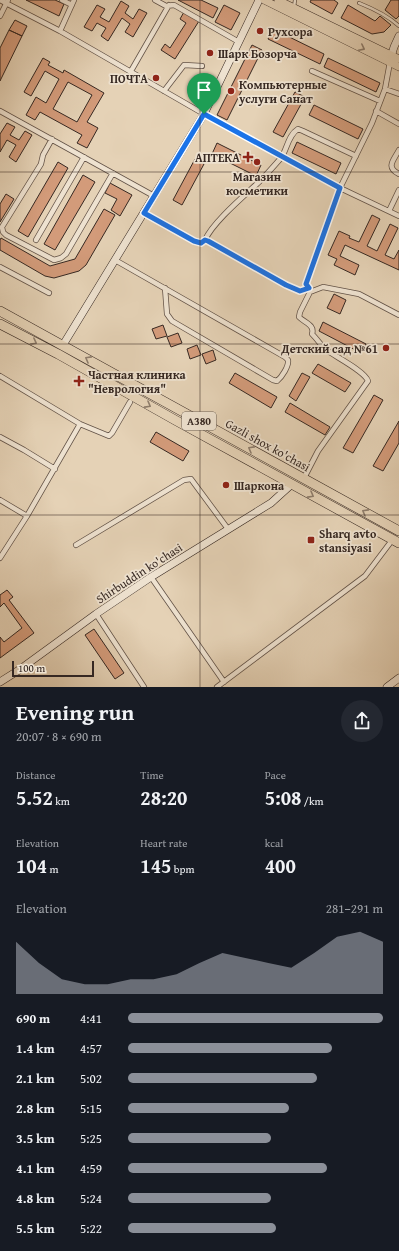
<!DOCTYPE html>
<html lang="en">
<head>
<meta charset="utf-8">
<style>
  body { margin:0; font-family:"Gentium Book Plus",serif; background:#242831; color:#f1f3f6; height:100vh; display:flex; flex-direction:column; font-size:15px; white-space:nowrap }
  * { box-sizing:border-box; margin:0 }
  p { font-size:13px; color:#9ea1a6 }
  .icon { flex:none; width:22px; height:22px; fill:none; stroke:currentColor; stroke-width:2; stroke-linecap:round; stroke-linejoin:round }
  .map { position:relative; height:687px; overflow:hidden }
  .drawer { display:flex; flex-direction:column; background:#171b24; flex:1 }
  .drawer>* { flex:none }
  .scale { position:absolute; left:12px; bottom:10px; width:82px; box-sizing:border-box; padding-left:4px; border:2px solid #362822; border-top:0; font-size:11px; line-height:14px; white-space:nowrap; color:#362822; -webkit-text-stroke:3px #eee2d0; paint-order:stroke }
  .pin { position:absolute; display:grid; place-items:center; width:34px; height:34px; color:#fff; margin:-41px -17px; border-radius:50% 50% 50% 0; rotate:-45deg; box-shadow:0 0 4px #0007 }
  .pin .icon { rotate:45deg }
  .round { display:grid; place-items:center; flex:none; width:42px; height:42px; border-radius:21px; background:#242831 }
  .headline { display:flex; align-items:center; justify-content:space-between; height:68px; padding:0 16px }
  h1 { font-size:22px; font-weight:600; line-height:30px }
  .figures { display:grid; grid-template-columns:repeat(3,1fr); gap:6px; height:68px; padding:4px 16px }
  .figures div { display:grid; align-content:center }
  .figures b { font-size:20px; font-weight:600 }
  .figures small { font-size:11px; font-weight:400 }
  .figures p { font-size:11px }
  .chart { height:112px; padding:8px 16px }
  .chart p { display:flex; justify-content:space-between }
  .chart svg { width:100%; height:72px; margin-top:4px; fill:#8c9099; opacity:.7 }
  ul { padding:0 16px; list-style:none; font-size:13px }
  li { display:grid; grid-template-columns:64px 48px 1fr; align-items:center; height:30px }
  li i { height:10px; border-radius:5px; background:#8c9099 }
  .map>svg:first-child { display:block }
  .building { fill:#d39b7a; stroke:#362822; fill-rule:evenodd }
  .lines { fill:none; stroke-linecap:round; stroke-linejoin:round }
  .lane-casing { stroke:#625247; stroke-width:4 }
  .street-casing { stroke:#625247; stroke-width:6 }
  .secondary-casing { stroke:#362822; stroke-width:8 }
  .primary-casing { stroke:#362822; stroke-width:8 }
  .highway-casing { stroke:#362822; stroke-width:10 }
  .lane { stroke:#eee2d0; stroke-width:2.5 }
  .street { stroke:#eee2d0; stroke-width:4.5 }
  .secondary { stroke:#eee2d0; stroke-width:7 }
  .primary { stroke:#e5d2b6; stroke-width:7 }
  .highway { stroke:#e5d2b6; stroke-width:9 }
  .oneway { stroke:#8e7d6c }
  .route-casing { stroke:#fff; stroke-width:8 }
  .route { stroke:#1a73e8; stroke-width:5 }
  .grid { fill:none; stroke:#362822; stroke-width:1; stroke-opacity:0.55 }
  .poi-dot { fill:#8f2418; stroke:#eee2d0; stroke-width:1.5 }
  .labels { text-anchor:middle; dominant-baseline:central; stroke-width:3.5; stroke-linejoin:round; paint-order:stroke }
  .shield { fill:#eee2d0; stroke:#6d6056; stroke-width:1 }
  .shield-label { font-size:11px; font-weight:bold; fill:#362822 }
  .poi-label { font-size:12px; font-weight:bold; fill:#362822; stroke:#eee2d0; text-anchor:start }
  .street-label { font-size:12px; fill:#362822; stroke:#eee2d0 }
</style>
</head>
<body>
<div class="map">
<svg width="399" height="687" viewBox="0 0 399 687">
  <rect width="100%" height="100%" fill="#e5d2b6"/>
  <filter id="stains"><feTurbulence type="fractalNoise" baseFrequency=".005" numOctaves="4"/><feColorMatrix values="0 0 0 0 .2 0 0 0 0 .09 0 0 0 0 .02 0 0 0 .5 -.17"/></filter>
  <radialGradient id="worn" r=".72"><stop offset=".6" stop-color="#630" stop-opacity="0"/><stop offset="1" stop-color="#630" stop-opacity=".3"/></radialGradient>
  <path class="building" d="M26 0H55L64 4 59 16Z
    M178 0H201L218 8 213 18Z
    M311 0H334L338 3 332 14 310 2Z
    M391 0H399V16L396 19 385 10Z
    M121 1 129 6 125 13 133 19 139 9 147 13 133 37 125 32 130 24 122 18 108 41 101 36 106 28 97 23 92 31 84 27 97 5 105 9 100 17 109 22Z
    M224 5 240 13 231 30 215 22Z
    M348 5 375 21 380 16 391 25 384 32 372 34 341 18Z
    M184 12 199 21 175 59 161 50 165 44 170 48 186 23 180 19Z
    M15 20 27 26 22 36 9 30Z
    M273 29 324 54 320 64 268 39Z
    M9 30 22 36 0 81V48Z
    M252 45 262 50 227 120 217 115Z
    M43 58 50 62 48 65 63 73 64 70 104 93 87 122 98 128 87 148 77 143 82 135 40 112 35 120 26 115 36 97 46 103 59 79 45 71 31 96 24 92ZM68 82 92 95 77 122 53 109Z
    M328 58 380 83 376 92 324 67Z
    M295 92 305 97 283 137 273 132Z
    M314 105 363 129 358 139 309 115Z
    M7 123 15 127 10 135 19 140 25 131 32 135 16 162 9 157 16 145 7 140 0 152V134Z
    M297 142 341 163 336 174 292 153Z
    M217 143 261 165 256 176 212 154Z
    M195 159 204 164 182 205 173 200Z
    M58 162 68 168 28 237 18 231Z
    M83 175 95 182 55 250 44 244Z
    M110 183 132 195 120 216 111 210 117 199 105 193Z
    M6 194 14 199 0 222V204Z
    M104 209 115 215 86 265 79 271 54 278 45 276 0 250V240L1 238 50 266 75 259Z
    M372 215 380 219 367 246 377 251 390 224 398 228 385 255 394 259 399 250V270L345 245 340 256 359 265 355 275 334 265 337 259 328 255 339 231 350 236 349 238 359 242Z
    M334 294 346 300 340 314 327 308Z
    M323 322 366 344 361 353 319 331Z
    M163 325 167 336 156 339 152 329Z
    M178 333 182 343 171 347 167 337Z
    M197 345 201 355 190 359 187 349Z
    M213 350 216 360 206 364 202 354Z
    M318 364 351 383 345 392 312 373Z
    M235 373 277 397 271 408 229 383Z
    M302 373 310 377 296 401 289 396Z
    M374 395 383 400 353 453 343 448Z
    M290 403 330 427 325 435 285 412Z
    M399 421V443L383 471 373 466Z
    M156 432 189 451 183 461 150 442Z
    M7 590 13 597 9 600 34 633 0 658V637L4 642 22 628 4 603 0 607V595Z
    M94 629 124 673 115 679 85 635Z"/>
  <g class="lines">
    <defs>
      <path id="lane" d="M359 3C374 9 387 15 399 26
        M294 7 295 0"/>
      <path id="street" d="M0 0 60 31 204 114 340 188 399 216
        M62 0 72 5
        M155 0 166 6 174 5 239 42
        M0 16 8 0
        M60 31 74 0
        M131 71 169 5
        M312 71 380 101
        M385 89 399 94
        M164 91 184 65 202 66
        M0 111 154 196
        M376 111 399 124
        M52 139 43 155 41 164 2 227 3 232 6 235 54 260 61 258 66 254 113 173
        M399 150C394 160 385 167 399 174
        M389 211 399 190
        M144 213 194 241 201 243 205 240 208 241 286 285 299 291 309 288
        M36 240 84 157
        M205 240C213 222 244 196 260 181 267 174 274 166 281 158 287 150 288 135 298 129L303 131 356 156
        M115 260 285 357 288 360C289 366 282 377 277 381L273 380 172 321 167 314 165 288
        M0 267 49 293
        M310 292 323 287 359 294 399 315
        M0 376 80 424 109 436 112 433 130 402
        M0 437 24 450 55 469
        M304 478 318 451 368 381C365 371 334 356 325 349 321 345 317 339 312 334 315 325 305 323 299 317L300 312 310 292 306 284 340 188 372 123 385 89 390 62
        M0 500 27 516
        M76 545 184 480 191 479 228 529
        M0 558 27 516 80 424
        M151 577 224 682
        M96 614 144 687
        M217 687 365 576 393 539"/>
      <path id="secondary" d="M390 60 394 47 399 36
        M63 345 204 114 259 0
        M0 682 19 670 96 614 151 577 271 503 292 484
        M387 687 399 678"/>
      <path id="primary" d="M264 0 399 67
        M278 0 399 59"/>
      <path id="highway" d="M0 311 399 531
        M0 324 58 354 175 420 399 543"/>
    </defs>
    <use href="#lane" class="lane-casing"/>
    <use href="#street" class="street-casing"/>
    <use href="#secondary" class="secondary-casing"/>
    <use href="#primary" class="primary-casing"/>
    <use href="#highway" class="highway-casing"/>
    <use href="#lane" class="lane"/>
    <use href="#street" class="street"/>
    <use href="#secondary" class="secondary"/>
    <use href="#primary" class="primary"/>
    <use href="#highway" class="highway"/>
  </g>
  <defs><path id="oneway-chevron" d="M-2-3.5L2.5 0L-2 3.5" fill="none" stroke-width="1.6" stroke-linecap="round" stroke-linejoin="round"/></defs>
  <g class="oneway">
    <use href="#oneway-chevron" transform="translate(362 48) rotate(27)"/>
    <use href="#oneway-chevron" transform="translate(34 342) rotate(28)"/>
    <use href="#oneway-chevron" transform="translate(88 359) rotate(-151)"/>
    <use href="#oneway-chevron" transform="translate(148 405) rotate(29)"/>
    <use href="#oneway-chevron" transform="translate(251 449) rotate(-151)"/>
    <use href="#oneway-chevron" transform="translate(311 495) rotate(29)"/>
    <use href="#oneway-chevron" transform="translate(365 512) rotate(-151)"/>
  </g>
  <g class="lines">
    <defs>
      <path id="route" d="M204 114 340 188 306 284 309 288 300 291 286 285 208 241 205 240 201 243 194 241 144 213Z"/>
    </defs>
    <use href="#route" class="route-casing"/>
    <use href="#route" class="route"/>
  </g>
  <path class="grid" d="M200 0V687M0 172H399M0 344H399M0 515H399"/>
  <g class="poi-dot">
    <circle cx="260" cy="31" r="4"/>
    <circle cx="210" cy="53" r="4"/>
    <circle cx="156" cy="78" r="4"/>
    <circle cx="231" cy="91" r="4"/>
    <path d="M246 151h4v4h4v4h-4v4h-4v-4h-4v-4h4z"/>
    <circle cx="257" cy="162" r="4"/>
    <circle cx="386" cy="348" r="4"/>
    <path d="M77 375h4v4h4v4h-4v4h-4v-4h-4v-4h4z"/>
    <circle cx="226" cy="485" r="4"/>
    <rect x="307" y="536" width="8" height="8" rx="2"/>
  </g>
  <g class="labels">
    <rect class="shield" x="182" y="412" width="34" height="18" rx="3"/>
    <g class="shield-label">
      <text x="199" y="421">A380</text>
    </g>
    <g class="poi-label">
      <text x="268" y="31">Рухсора</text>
      <text x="218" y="53">Шарк Бозорча</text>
      <text x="148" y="78" text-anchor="end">ПОЧТА</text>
      <text x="239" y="84">Компьютерные<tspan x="239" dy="14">услуги Санат</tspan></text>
      <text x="240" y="157" text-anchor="end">АПТЕКА</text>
      <text x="257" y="176" text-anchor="middle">Магазин<tspan x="257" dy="14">косметики</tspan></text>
      <text x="378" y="348" text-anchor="end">Детский сад №61</text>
      <text x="88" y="374">Частная клиника<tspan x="88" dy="14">"Неврология"</tspan></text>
      <text x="234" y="485">Шаркона</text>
      <text x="319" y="533">Sharq avto<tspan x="319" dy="14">stansiyasi</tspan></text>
    </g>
    <g class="street-label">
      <text transform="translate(268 445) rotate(29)">Gazli shox ko'chasi</text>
      <text transform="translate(139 573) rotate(-33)">Shirbuddin ko'chasi</text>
    </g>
  </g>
  <rect width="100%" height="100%" filter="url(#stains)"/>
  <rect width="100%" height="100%" fill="url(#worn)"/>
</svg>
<div class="scale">100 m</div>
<div class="pin" style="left:204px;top:114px;background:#1e9e55"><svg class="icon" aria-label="arrive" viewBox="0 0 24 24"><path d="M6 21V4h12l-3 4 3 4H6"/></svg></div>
</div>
<section class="drawer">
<div class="headline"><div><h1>Evening run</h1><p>20:07 · 8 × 690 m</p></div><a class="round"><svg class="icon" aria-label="share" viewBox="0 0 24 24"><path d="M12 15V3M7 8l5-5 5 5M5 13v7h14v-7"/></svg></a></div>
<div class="figures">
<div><p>Distance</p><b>5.52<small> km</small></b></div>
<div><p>Time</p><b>28:20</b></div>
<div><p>Pace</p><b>5:08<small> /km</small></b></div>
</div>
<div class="figures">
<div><p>Elevation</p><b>104<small> m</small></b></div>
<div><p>Heart rate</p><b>145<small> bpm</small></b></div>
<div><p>kcal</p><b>400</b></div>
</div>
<div class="chart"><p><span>Elevation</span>281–291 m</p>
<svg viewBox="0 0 160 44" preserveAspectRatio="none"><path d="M0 44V12L10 25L20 35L30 38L40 38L50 35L60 35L70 32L80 25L90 19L100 22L110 25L120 28L130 19L140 9L150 6L160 12V44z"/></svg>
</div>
<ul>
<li><b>690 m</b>4:41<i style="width:100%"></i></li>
<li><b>1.4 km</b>4:57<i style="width:80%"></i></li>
<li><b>2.1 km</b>5:02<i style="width:74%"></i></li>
<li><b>2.8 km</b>5:15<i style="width:63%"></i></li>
<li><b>3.5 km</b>5:25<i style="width:56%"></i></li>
<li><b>4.1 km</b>4:59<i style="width:78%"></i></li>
<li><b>4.8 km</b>5:24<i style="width:56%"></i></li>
<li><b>5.5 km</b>5:22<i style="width:58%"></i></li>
</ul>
</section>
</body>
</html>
